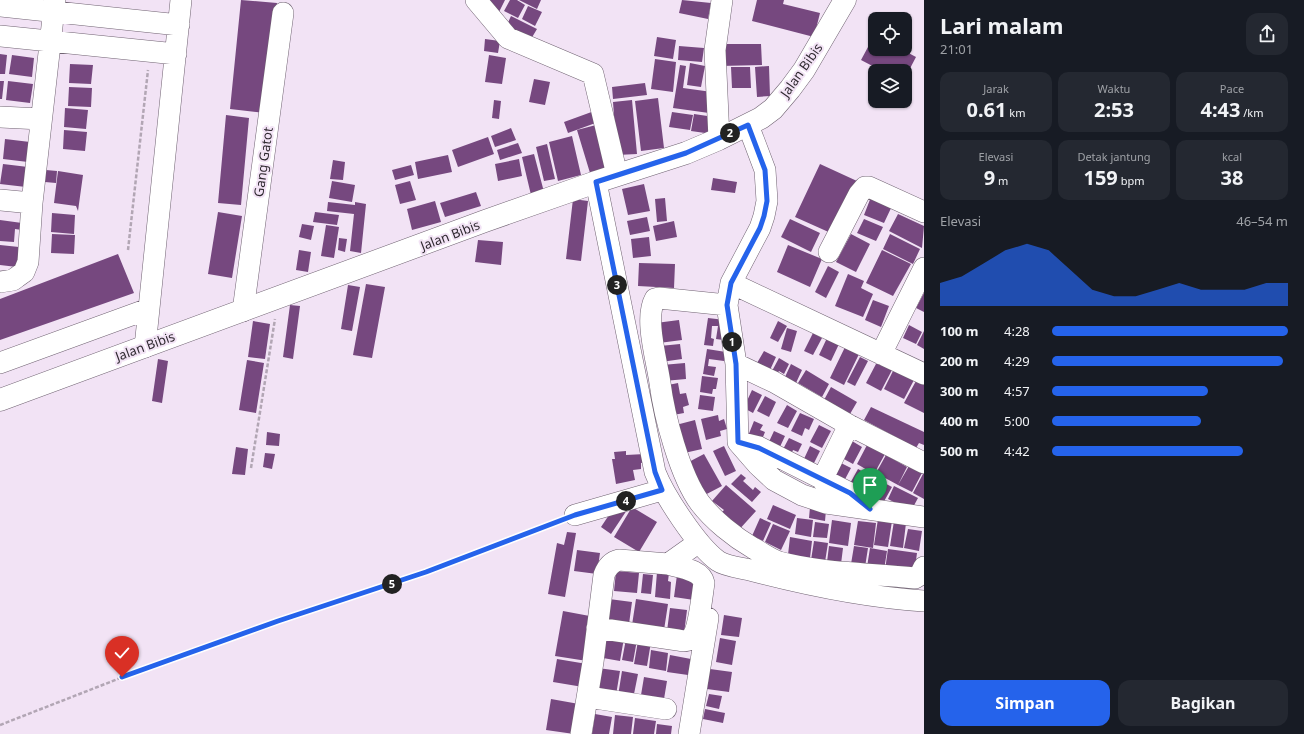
<!DOCTYPE html>
<html lang="id">
<head>
<meta charset="utf-8">
<style>
  body { margin:0; font-family:"Noto Sans",sans-serif; background:#242831; color:#f1f3f6; height:100vh; display:flex; flex-direction:column; font-size:15px; white-space:nowrap }
  * { box-sizing:border-box; margin:0 }
  p { font-size:13px; color:#9ea1a6 }
  .icon { flex:none; width:22px; height:22px; fill:none; stroke:currentColor; stroke-width:2; stroke-linecap:round; stroke-linejoin:round }
  .map { position:relative; flex:1; overflow:hidden }
  .sheet { display:flex; flex-direction:column; background:#171b24; width:380px }
  .sheet>* { flex:none }
  .tools { position:absolute; left:868px; top:12px; display:grid; gap:8px }
  .tools a { display:grid; place-items:center; width:44px; height:44px; border-radius:8px; background:#171b24; box-shadow:0 1px 3px #0004; font-size:20px }
  .pin { position:absolute; display:grid; place-items:center; width:34px; height:34px; color:#fff; margin:-41px -17px; border-radius:50% 50% 50% 0; rotate:-45deg; box-shadow:0 0 4px #0007 }
  .pin .icon { rotate:45deg }
  .km { position:absolute; width:20px; height:20px; margin:-10px; border-radius:50%; background:#222; color:#fff; font-size:11px; line-height:20px; text-align:center }
  .round { display:grid; place-items:center; flex:none; width:42px; height:42px; border-radius:12px; background:#242831 }
  .headline { display:flex; align-items:center; justify-content:space-between; height:68px; padding:0 16px }
  h1 { font-size:22px; font-weight:700; line-height:30px }
  .figures { display:grid; grid-template-columns:repeat(3,1fr); gap:6px; height:68px; padding:4px 16px }
  .figures div { display:grid; align-content:center; border-radius:10px; background:#242831; text-align:center }
  .figures b { font-size:20px; font-weight:700 }
  .figures small { font-size:11px; font-weight:400 }
  .figures p { font-size:11px }
  .chart { height:112px; padding:8px 16px }
  .chart p { display:flex; justify-content:space-between }
  .chart svg { width:100%; height:72px; margin-top:4px; fill:#2563eb; opacity:.7 }
  .button { display:flex; gap:8px; margin-top:auto; padding:8px 16px }
  .button a { flex:1; height:46px; border-radius:12px; background:#2563eb; color:#fff; font-size:16px; font-weight:700; line-height:46px; text-align:center }
  .button a+a { background:#242831; color:#f1f3f6 }
  ul { padding:0 16px; list-style:none; font-size:13px }
  li { display:grid; grid-template-columns:64px 48px 1fr; align-items:center; height:30px }
  li i { height:10px; border-radius:5px; background:#2563eb }
  main { display:flex; flex:1; min-height:0 }
  .map>svg:first-child { display:block }
  .building { fill:#76487f }
  .lines { fill:none; stroke-linecap:round; stroke-linejoin:round }
  .minor-casing { stroke:#706372; stroke-width:22 }
  .major-casing { stroke:#706372; stroke-width:23 }
  .path { stroke:#b2a6b4; stroke-width:2.5; stroke-dasharray:4 2; stroke-linecap:butt }
  .minor { stroke:#fff; stroke-width:21 }
  .major { stroke:#fff; stroke-width:22 }
  .route-casing { stroke:#fff; stroke-width:8 }
  .route { stroke:#2563eb; stroke-width:5 }
  .labels { text-anchor:middle; dominant-baseline:central; stroke-width:4; stroke-linejoin:round; paint-order:stroke }
  .street-label { font-size:13px; fill:#2e282f; stroke:#f2e3f5 }
</style>
</head>
<body>
<main>
<div class="map">
<svg width="924" height="734" viewBox="0 0 924 734">
  <rect width="100%" height="100%" fill="#f2e3f5"/>
  <path class="building" d="M241 0 277 3 265 113 230 109Z
    M489 0H505L499 12Z
    M510 0H517L525 5 518 18 504 11Z
    M519 0H541L537 9Z
    M682 0 711 3 708 19 679 13Z
    M757 0H784L783 4 820 13 814 37 752 21Z
    M528 6 542 12 535 26 522 19Z
    M511 16 537 29 531 39 506 27Z
    M875 34V49H901L916 57 905 78V71H882L861 60Z
    M657 37 676 40 673 59 654 56Z
    M485 39 500 41 498 53 484 51Z
    M720 44H761L762 65 720 66Z
    M679 46 704 48 702 62 678 60Z
    M0 54 7 55 5 74H0Z
    M12 55 34 58 32 77 9 74Z
    M489 55 506 58 502 84 485 82Z
    M655 59 676 62 673 92 651 89Z
    M690 63 705 66 701 87 687 85Z
    M70 64 93 65 91 84 69 83Z
    M680 65 686 66 683 88 712 92 709 113 673 108Z
    M769 66 770 96 757 97 755 67Z
    M731 67H750L751 88H732Z
    M534 79 550 82 545 105 529 102Z
    M0 81H4L2 99H0Z
    M8 81 33 84 30 103 6 100Z
    M645 83 647 95 613 99 612 87Z
    M69 87 92 88 91 107 68 106Z
    M658 98 664 148 641 151 635 101Z
    M494 100 501 101 499 119 492 118Z
    M632 100 637 154 617 155 613 102Z
    M65 108 88 110 86 129 64 127Z
    M597 110 601 121 568 133 564 122Z
    M672 112 693 115 690 130 669 127Z
    M694 114 714 117 712 134 691 131Z
    M226 115 249 118 241 205 218 203Z
    M596 125 608 168 590 173 577 130Z
    M511 128 516 140 495 147 491 136Z
    M64 130 87 132 85 151 63 149Z
    M572 136 581 175 558 181 549 142Z
    M488 137 494 154 458 167 452 150Z
    M5 139 30 142 28 162 3 159Z
    M518 143 522 153 500 160 497 150Z
    M547 144 555 179 544 181 536 147Z
    M534 154 544 192 531 195 522 157Z
    M448 155 452 172 418 179 415 162Z
    M519 159 522 176 498 181 495 164Z
    M333 160 345 162 343 180 330 179Z
    M3 164 28 167 26 187 0 184Z
    M820 164 857 181 833 234 795 217Z
    M411 165 414 175 395 180 392 170Z
    M46 170 57 171 56 183 45 182Z
    M58 171 83 175 78 211 76 206 54 203Z
    M713 178 737 182 735 193 711 190Z
    M332 181 355 185 352 202 329 198Z
    M410 181 416 200 400 204 395 185Z
    M644 184 650 211 628 215 622 189Z
    M476 192 481 206 445 217 440 203Z
    M871 197 892 206 884 223 864 215Z
    M665 198 667 221 657 222 655 199Z
    M573 199 588 201 581 261 566 259Z
    M435 201 441 222 412 230 407 209Z
    M328 202 355 205V202L366 204 361 253 350 251 354 214 327 211Z
    M218 212 242 216 232 278 208 274Z
    M315 212 339 215 337 225 313 222Z
    M52 213 75 215 74 234 51 232Z
    M898 214 924 226 922 248 889 231Z
    M647 217 650 231 630 235 627 221Z
    M790 219 820 233 811 252 781 237Z
    M864 219 883 227 876 241 857 233Z
    M0 220 22 223V230L15 229 14 242 0 241Z
    M674 221 677 237 656 241 653 226Z
    M302 224 314 226 311 240 299 237Z
    M326 225 339 227 334 258 321 256Z
    M52 234 75 235 74 254 51 253Z
    M851 234 870 244 856 272 836 262Z
    M890 234 920 249 913 264 883 249Z
    M649 237 651 256 633 258 631 239Z
    M339 238 347 239 345 252 338 250Z
    M478 240 503 242 501 265 475 262Z
    M0 245 19 247 17 267 0 265Z
    M788 245 822 259 810 287 777 272Z
    M299 250 311 252 308 272 296 270Z
    M882 250 911 264 893 296 866 283Z
    M118 254 134 293 0 340V299Z
    M639 263 675 264 674 288 638 286Z
    M828 266 839 272 826 298 815 292Z
    M848 274 864 281 861 288 873 294 863 317 835 306Z
    M366 284 385 287 372 358 353 355Z
    M348 285 360 287 352 331 341 329Z
    M924 293V312L916 308Z
    M873 300 889 306 881 327 865 320Z
    M290 305 300 306 293 359 283 357Z
    M708 318 725 320 723 340 716 339 718 326H712L711 338 714 339 713 346 704 345Z
    M679 320 682 340 659 343 656 323Z
    M253 321 270 324 265 359 248 357Z
    M778 321 787 326 778 342 770 338Z
    M909 325 922 332 916 344 903 338Z
    M787 328 797 331 791 352 781 349Z
    M924 331V349L917 345Z
    M813 333 822 338 813 355 804 351Z
    M827 338 839 344 831 361 819 355Z
    M680 344 682 359 661 362 660 346Z
    M846 345 860 352 844 385 830 378Z
    M707 349 726 352 724 361 709 359 708 366 716 367 714 376 703 374Z
    M764 351 776 357 770 370 757 363Z
    M860 357 868 361 855 386 847 382Z
    M779 358 789 364 784 374 779 371 777 374 772 371Z
    M158 359 168 361 162 403 152 401Z
    M247 360 264 363 256 413 239 410Z
    M877 362 892 370 881 391 866 383Z
    M685 363 686 379 664 381 662 365Z
    M791 364 802 370 796 383 785 377Z
    M894 369 914 380 904 399 884 389Z
    M806 370 829 384 822 397 798 383Z
    M702 376 718 378 716 389H713L712 394 700 392Z
    M916 381 924 385V413L904 403Z
    M678 383 680 394 686 393 689 405 683 407 684 413 668 416 663 386Z
    M831 387 857 402 850 414 824 400Z
    M752 390 762 395 753 413 740 406 746 403Z
    M700 395 715 397 713 411 698 409Z
    M765 396 776 402 769 417 757 411Z
    M787 405 797 411 788 428 777 423Z
    M871 407 924 432V445L919 443 916 448 864 420Z
    M800 413 814 419 809 430 805 428 802 436 791 431Z
    M718 415 719 421 724 419 727 429 720 431 721 436 706 440 701 419Z
    M695 420 702 449 680 454 672 426Z
    M754 421 763 425 760 430 765 432 761 442 748 436Z
    M819 425 831 431 822 448 810 442Z
    M774 431 785 436 778 451 767 446Z
    M267 432 280 434 279 446 266 445Z
    M789 438 802 444 798 452 793 450 790 457 781 453Z
    M852 441 862 447 853 464 842 458Z
    M867 445 885 454 874 474 857 464Z
    M724 446 736 471 725 476 713 451Z
    M810 446 820 451 812 467 803 461Z
    M236 447 248 449 245 475 232 474Z
    M626 451V455L645 454 647 462 641 463V469L633 470 635 480 616 484 612 459H615L614 452Z
    M265 453 275 454 272 469 263 467Z
    M704 454 722 486 701 497 683 465Z
    M886 455 907 467 898 485 876 473Z
    M841 463 851 468 843 483 833 477Z
    M909 466 922 473 912 492 898 485Z
    M858 469 875 478 865 496 848 487Z
    M924 472V499L913 493Z
    M741 474 746 478 743 481 753 490 755 487 761 492 752 502 731 484Z
    M877 479 892 487 882 505 867 497Z
    M726 485 756 511 737 532 718 516 724 510 712 501Z
    M894 486 918 498 911 511 888 499Z
    M617 503 627 510 611 534 601 527Z
    M773 505 796 515 790 529 767 519Z
    M632 507 657 522 639 552 614 537Z
    M810 507 826 510 825 521 809 518Z
    M760 518 771 523 763 541 752 536Z
    M797 518 813 520 811 537 795 534Z
    M878 519 892 521 888 547 874 545Z
    M832 520 851 523 848 546 829 543Z
    M858 521 876 523 873 548 854 545Z
    M894 521 906 523 903 548 890 546Z
    M815 522 829 524 827 538 813 537Z
    M773 524 790 531 781 550 765 542Z
    M908 529 922 531 919 551 904 548Z
    M567 532 576 533 565 597 548 594 557 543 564 545Z
    M790 537 812 541 810 558 788 555Z
    M814 541 828 543 825 562 811 560Z
    M829 546 843 548 841 564 827 562Z
    M854 546 868 548 865 567 851 564Z
    M870 548 887 551 884 570 867 567Z
    M888 549 917 553 914 575 885 570Z
    M577 550 600 553 597 574 574 571Z
    M616 571 639 573 637 593 614 591Z
    M657 572 669 573 668 581 671 582 670 599 655 597Z
    M643 574 653 575 651 594 641 593Z
    M677 575 697 578 694 600 674 597Z
    M609 599 632 602 629 624 606 621Z
    M636 599 668 604 664 630 632 625Z
    M670 608 687 610 684 634 667 631Z
    M563 611 595 617 587 661 555 656Z
    M724 615 742 618 739 637 721 635Z
    M607 636 624 638 620 661 603 658Z
    M720 638 736 641 732 665 716 662Z
    M626 639 637 640 633 662 622 660Z
    M638 641 651 642 647 666 634 664Z
    M651 650 668 653 666 671 649 668Z
    M670 655 691 659 688 675 667 672Z
    M557 659 587 664 583 687 553 682Z
    M598 668 620 671 616 695 594 691Z
    M710 669 732 672 729 692 707 689Z
    M622 671 638 674 633 699 618 696Z
    M644 677 667 681 663 705 640 701Z
    M709 694 722 696 719 709 706 706Z
    M551 699 579 704 574 734 546 730Z
    M705 709 725 713 723 723 703 719Z
    M595 714 612 717 609 734H592Z
    M615 715 633 717 631 734H613Z
    M635 718 656 721 654 734H633Z
    M657 724 672 726 671 734H656Z"/>
  <g class="lines">
    <defs>
      <path id="minor" d="M476 0 508 38 593 74 617 175
        M0 6 179 25
        M0 36 176 54
        M0 117 41 119
        M748 125 765 170 767 201 764 216 760 228 731 283 727 305 736 364 738 442 758 465 774 480 802 495 826 503 924 517
        M719 139 715 50 722 0
        M596 182 655 472C664 495 697 546 718 561 725 566 741 568 750 570 807 585 865 597 924 601
        M0 200 32 203
        M829 252 859 194 865 187H869L924 212
        M0 282 13 280 17 277 24 272 28 262 32 203 55 0
        M731 283 924 374
        M727 305 659 298 655 299C644 318 657 361 660 383 664 415 680 476 700 503 713 520 734 537 753 548 761 552 770 559 779 562 823 574 870 573 915 578L920 575 924 567
        M243 311 283 13
        M145 347 181 0
        M881 354 924 268
        M0 363 148 309
        M736 364 774 382 849 425 924 463
        M738 442 759 447 850 493 867 507
        M822 480 849 425
        M575 515 662 490
        M597 628 678 640C682 641 687 641 690 639 699 632 702 595 704 583 701 569 680 568 668 564
        M588 697 666 709
        M581 734 593 662 604 575C607 567 611 562 619 560L668 564 699 542
        M689 734 708 618"/>
      <path id="major" d="M0 400 485 221 596 182 686 153 719 139 761 118 773 109 790 89 804 70 845 0"/>
    </defs>
    <use href="#minor" class="minor-casing"/>
    <use href="#major" class="major-casing"/>
    <path class="path" d="M128 250 148 70
      M251 468 275 319
      M0 725 123 677 278 621 426 572 559 521"/>
    <use href="#minor" class="minor"/>
    <use href="#major" class="major"/>
  </g>
  <g class="lines">
    <defs>
      <path id="route" d="M122 677 278 621 426 572 575 515 662 490 655 472 596 182 686 153 748 125 765 170 767 201 764 216 760 228 731 283 727 305 736 364 738 442 759 448 850 493 870 509"/>
    </defs>
    <use href="#route" class="route-casing"/>
    <use href="#route" class="route"/>
  </g>
  <g class="labels">
    <g class="street-label">
      <text transform="translate(801 70) rotate(-55)">Jalan Bibis</text>
      <text transform="translate(263 162) rotate(-82)">Gang Gatot</text>
      <text transform="translate(450 235) rotate(-21)">Jalan Bibis</text>
      <text transform="translate(145 346) rotate(-20)">Jalan Bibis</text>
    </g>
  </g>
</svg>
<div class="tools">
<a><svg class="icon" aria-label="locate" viewBox="0 0 24 24"><circle cx="12" cy="12" r="6"/><path d="M12 2v4M12 18v4M2 12h4M18 12h4"/></svg></a>
<a><svg class="icon" aria-label="layers" viewBox="0 0 24 24"><path d="M12 4l9 5-9 5-9-5zM3 14l9 5 9-5"/></svg></a>
</div>
<div class="pin" style="left:870px;top:509px;background:#1e9e55"><svg class="icon" aria-label="arrive" viewBox="0 0 24 24"><path d="M6 21V4h12l-3 4 3 4H6"/></svg></div>
<div class="pin" style="left:122px;top:677px;background:#d93025"><svg class="icon" aria-label="check" viewBox="0 0 24 24"><path d="M5 12l5 5 9-10"/></svg></div>
<b class="km" style="left:732px;top:342px">1</b>
<b class="km" style="left:730px;top:133px">2</b>
<b class="km" style="left:617px;top:285px">3</b>
<b class="km" style="left:626px;top:501px">4</b>
<b class="km" style="left:392px;top:584px">5</b>
</div>
<section class="sheet">
<div class="headline"><div><h1>Lari malam</h1><p>21:01</p></div><a class="round"><svg class="icon" aria-label="share" viewBox="0 0 24 24"><path d="M12 15V3M7 8l5-5 5 5M5 13v7h14v-7"/></svg></a></div>
<div class="figures">
<div><p>Jarak</p><b>0.61<small> km</small></b></div>
<div><p>Waktu</p><b>2:53</b></div>
<div><p>Pace</p><b>4:43<small> /km</small></b></div>
</div>
<div class="figures">
<div><p>Elevasi</p><b>9<small> m</small></b></div>
<div><p>Detak jantung</p><b>159<small> bpm</small></b></div>
<div><p>kcal</p><b>38</b></div>
</div>
<div class="chart"><p><span>Elevasi</span>46–54 m</p>
<svg viewBox="0 0 160 44" preserveAspectRatio="none"><path d="M0 44V30L10 26L20 18L30 10L40 6L50 10L60 22L70 34L80 38L90 38L100 34L110 30L120 34L130 34L140 34L150 30L160 30V44z"/></svg>
</div>
<ul>
<li><b>100 m</b>4:28<i style="width:100%"></i></li>
<li><b>200 m</b>4:29<i style="width:98%"></i></li>
<li><b>300 m</b>4:57<i style="width:66%"></i></li>
<li><b>400 m</b>5:00<i style="width:63%"></i></li>
<li><b>500 m</b>4:42<i style="width:81%"></i></li>
</ul>
<div class="button"><a>Simpan</a><a>Bagikan</a></div>
</section>
</main>
</body>
</html>
